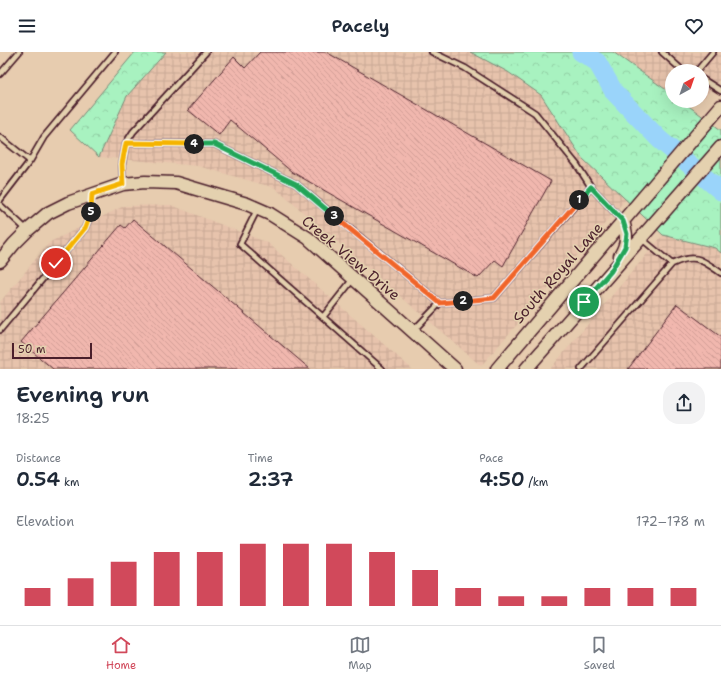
<!DOCTYPE html>
<html lang="en">
<head>
<meta charset="utf-8">
<style>
  body { margin:0; font-family:"Shantell Sans",sans-serif; background:#f2f2f3; color:#1f2937; height:100vh; display:flex; flex-direction:column; font-size:15px; white-space:nowrap }
  * { box-sizing:border-box; margin:0 }
  p { font-size:13px; color:#747a83 }
  .icon { flex:none; width:22px; height:22px; fill:none; stroke:currentColor; stroke-width:2; stroke-linecap:round; stroke-linejoin:round }
  .map { position:relative; height:317px; overflow:hidden }
  .details { display:flex; flex-direction:column; background:#fff; flex:1 }
  .details>* { flex:none }
  .needle { width:26px; rotate:40deg }
  .controls { position:absolute; left:665px; top:12px; display:grid; gap:8px }
  .controls a { display:grid; place-items:center; width:44px; height:44px; border-radius:50%; background:#fff; box-shadow:0 4px 16px #0002; font-size:20px }
  .scale { position:absolute; left:12px; bottom:10px; width:80px; box-sizing:border-box; padding-left:4px; border:2px solid #4a1f2b; border-top:0; font-size:11px; line-height:14px; white-space:nowrap; color:#4a1f2b; -webkit-text-stroke:3px #e4d1af; paint-order:stroke }
  .pin { position:absolute; display:grid; place-items:center; width:34px; height:34px; color:#fff; margin:-17px; border:2px solid #fff; border-radius:50%; box-shadow:0 1px 4px #0007 }
  .km { position:absolute; width:20px; height:20px; margin:-10px; border-radius:50%; background:#222; color:#fff; font-size:11px; line-height:20px; text-align:center }
  .round { display:grid; place-items:center; flex:none; width:42px; height:42px; border-radius:16px; background:#f2f2f3 }
  .overview { display:flex; align-items:center; justify-content:space-between; height:68px; padding:0 16px }
  h1 { font-size:22px; font-weight:600; line-height:30px }
  .stats { display:grid; grid-template-columns:repeat(3,1fr); gap:6px; height:68px; padding:4px 16px }
  .stats div { display:grid; align-content:center }
  .stats b { font-size:20px; font-weight:600 }
  .stats small { font-size:11px; font-weight:400 }
  .stats p { font-size:11px }
  .chart { height:112px; padding:8px 16px }
  .chart p { display:flex; justify-content:space-between }
  .chart svg { width:100%; height:72px; margin-top:4px; stroke:#d1495b; stroke-width:6 }
  header { display:flex; justify-content:space-between; align-items:center; height:52px; padding:0 16px; background:#fff; font-size:18px; font-weight:600 }
  .tab-bar { display:flex; justify-content:space-around; align-items:center; height:56px; border-top:1px solid #e0e1e3; background:#fff; font-size:11px; color:#747a83 }
  .tab-bar a { display:grid; justify-items:center; gap:2px }
  .tab-bar .on { color:#d1495b }
  .map>svg:first-child { display:block }
  .industrial { fill:url(#industrial-grid) }
  .forest { fill:url(#forest-crowns); stroke:#798876 }
  .lines { fill:none; stroke-linecap:round; stroke-linejoin:round }
  .river { stroke:#9ad4fa; stroke-width:19 }
  .building { fill:url(#building-back-hatch); stroke:#4a1f2b }
  .lane-casing { stroke:#4a1f2b; stroke-width:8 }
  .secondary-casing { stroke:#4a1f2b; stroke-width:15 }
  .lane { stroke:#e4d1af; stroke-width:4.5 }
  .secondary { stroke:#e4d1af; stroke-width:12 }
  .split-1-casing { stroke:#fff; stroke-width:8 }
  .split-2-casing { stroke:#fff; stroke-width:8 }
  .split-3-casing { stroke:#fff; stroke-width:8 }
  .split-4-casing { stroke:#fff; stroke-width:8 }
  .split-5-casing { stroke:#fff; stroke-width:8 }
  .split-6-casing { stroke:#fff; stroke-width:8 }
  .split-1 { stroke:#22a559; stroke-width:5 }
  .split-2 { stroke:#f0652b; stroke-width:5 }
  .split-3 { stroke:#f0652b; stroke-width:5 }
  .split-4 { stroke:#22a559; stroke-width:5 }
  .split-5 { stroke:#f5b400; stroke-width:5 }
  .split-6 { stroke:#f5b400; stroke-width:5 }
  .labels { text-anchor:middle; dominant-baseline:central; stroke-width:3; stroke-linejoin:round; paint-order:stroke }
  .street-label { font-size:15px; fill:#4a1f2b; stroke:#e4d1af }
</style>
</head>
<body>
<header><svg class="icon" aria-label="menu" viewBox="0 0 24 24"><path d="M4 6h16M4 12h16M4 18h16"/></svg>Pacely<svg class="icon" aria-label="heart" viewBox="0 0 24 24"><path d="M12 20l-8-8c-3-5 5-10 8-4 3-6 11-1 8 4z"/></svg></header>
<div class="map">
<svg width="721" height="317" viewBox="0 0 721 317">
  <defs>
    <pattern id="industrial-grid" width="8" height="8" patternUnits="userSpaceOnUse"><rect width="8" height="8" fill="#e7c3ac"/><path d="M0 4h8M4 0v8" fill="none" stroke="#c8a794"/></pattern>
    <pattern id="forest-crowns" width="20" height="18" patternUnits="userSpaceOnUse"><rect width="20" height="18" fill="#a8f2c0"/><path d="M2 6a3 3 0 1 1 6 0M12 15a3 3 0 1 1 6 0" fill="none" stroke="#92cfa5"/></pattern>
    <pattern id="building-back-hatch" width="6" height="6" patternUnits="userSpaceOnUse"><rect width="6" height="6" fill="#f1b7ae"/><path d="M-1 5l2 2M0 0l6 6M5-1l2 2" fill="none" stroke="#d09d96"/></pattern>
  </defs>
  <rect width="100%" height="100%" fill="#e7ccaf"/>
  <filter id="ink" filterUnits="userSpaceOnUse"><feTurbulence type="fractalNoise" baseFrequency=".025" numOctaves="2"/><feDisplacementMap in="SourceGraphic" scale="8" xChannelSelector="R" yChannelSelector="G"/><feConvolveMatrix kernelMatrix="1 2 1 2 8 2 1 2 1" color-interpolation-filters="sRGB"/></filter>
  <g filter="url(#ink)">
    <path class="industrial" d="M166 0H470L508 20 541 43 582 106 626 147 481 314 275 136 198 114 99 105 127 44Z
      M613 0H721V26L702 48V19H672V42Z
      M171 153 268 191 412 317H0V250L50 190 124 154Z
      M663 183 715 196 721 201V317H550Z"/>
    <path class="forest" d="M135 0H166L127 44 99 105 70 78Z
      M470 0H613L672 42V49H682L721 78V201L715 196 663 183 582 106 541 43 508 20Z"/>
    <g class="lines">
      <path class="river" d="M581 0 597 10 614 40 659 87 721 139"/>
    </g>
    <path class="building" d="M260 0H326L551 129 503 214 495 208 478 226 292 120 230 68 219 83 188 58 234 5 245 16Z
      M133 167 310 317H53L21 290 121 173 125 176Z
      M677 252 721 285V317H628Z"/>
    <g class="lines">
      <defs>
        <path id="lane" d="M432 0 465 16 535 61 577 113 591 135 622 168
          M662 0 683 19
          M697 19 713 0
          M0 22 19 0
          M702 27 721 39
          M0 85 30 109
          M126 91 214 92 296 132 440 251
          M123 131 122 113 126 91 133 80 206 0
          M0 148 30 109 44 85 115 0
          M0 153 27 178
          M257 158 240 192 382 317
          M642 187 672 212C695 201 701 207 721 221
          M323 265 353 227
          M0 278 85 176 91 161V144
          M413 279 440 251 494 246 591 135
          M581 317 672 212"/>
        <path id="secondary" d="M620 204C628 191 627 183 623 169
          M0 209 14 192 28 178 48 161 68 151 123 132 145 130 176 131 247 152 270 162 308 186 455 317
          M497 317 721 54
          M526 317 721 95"/>
      </defs>
      <use href="#lane" class="lane-casing"/>
      <use href="#secondary" class="secondary-casing"/>
      <use href="#lane" class="lane"/>
      <use href="#secondary" class="secondary"/>
    </g>
  </g>
  <g class="lines" filter="url(#ink)">
    <defs>
      <path id="split-1" d="M579 148 591 135 623 169 627 182 625 195 611 219 584 250"/>
      <path id="split-2" d="M463 249 494 246 579 148"/>
      <path id="split-3" d="M334 164 440 251 463 249"/>
      <path id="split-4" d="M194 92H214L296 132 334 164"/>
      <path id="split-5" d="M91 160 92 142 123 132 122 112 126 91 194 92"/>
      <path id="split-6" d="M56 211 85 176 91 160"/>
    </defs>
    <use href="#split-1" class="split-1-casing"/>
    <use href="#split-2" class="split-2-casing"/>
    <use href="#split-3" class="split-3-casing"/>
    <use href="#split-4" class="split-4-casing"/>
    <use href="#split-5" class="split-5-casing"/>
    <use href="#split-6" class="split-6-casing"/>
    <use href="#split-1" class="split-1"/>
    <use href="#split-2" class="split-2"/>
    <use href="#split-3" class="split-3"/>
    <use href="#split-4" class="split-4"/>
    <use href="#split-5" class="split-5"/>
    <use href="#split-6" class="split-6"/>
  </g>
  <g class="labels">
    <g class="street-label">
      <text transform="translate(351 206) rotate(40)">Creek View Drive</text>
      <text transform="translate(558 221) rotate(-49)">South Royal Lane</text>
    </g>
  </g>
</svg>
<div class="controls">
<a><svg class="needle" viewBox="-14 -14 28 28"><path d="M0-13l5 13h-10z" fill="#e53935"/><path d="M0 13l5-13h-10z" fill="#747a83"/></svg></a>
</div>
<div class="scale">50 m</div>
<div class="pin" style="left:584px;top:250px;background:#1e9e55"><svg class="icon" aria-label="arrive" viewBox="0 0 24 24"><path d="M6 21V4h12l-3 4 3 4H6"/></svg></div>
<div class="pin" style="left:56px;top:211px;background:#d93025"><svg class="icon" aria-label="check" viewBox="0 0 24 24"><path d="M5 12l5 5 9-10"/></svg></div>
<b class="km" style="left:579px;top:148px">1</b>
<b class="km" style="left:463px;top:249px">2</b>
<b class="km" style="left:334px;top:164px">3</b>
<b class="km" style="left:194px;top:92px">4</b>
<b class="km" style="left:91px;top:160px">5</b>
</div>
<section class="details">
<div class="overview"><div><h1>Evening run</h1><p>18:25</p></div><a class="round"><svg class="icon" aria-label="share" viewBox="0 0 24 24"><path d="M12 15V3M7 8l5-5 5 5M5 13v7h14v-7"/></svg></a></div>
<div class="stats">
<div><p>Distance</p><b>0.54<small> km</small></b></div>
<div><p>Time</p><b>2:37</b></div>
<div><p>Pace</p><b>4:50<small> /km</small></b></div>
</div>
<div class="chart"><p><span>Elevation</span>172–178 m</p>
<svg viewBox="0 0 160 44" preserveAspectRatio="none"><path d="M5 44V33M15 44V27M25 44V17M35 44V11M45 44V11M55 44V6M65 44V6M75 44V6M85 44V11M95 44V22M105 44V33M115 44V38M125 44V38M135 44V33M145 44V33M155 44V33"/></svg>
</div>
</section>
<nav class="tab-bar">
<a class="on"><svg class="icon" aria-label="home" viewBox="0 0 24 24"><path d="M3 11l9-7 9 7M6 9v11h12V9"/></svg>Home</a>
<a><svg class="icon" aria-label="map" viewBox="0 0 24 24"><path d="M3 6l6-2 6 2 6-2v14l-6 2-6-2-6 2zM9 4v14M15 6v14"/></svg>Map</a>
<a><svg class="icon" aria-label="saved" viewBox="0 0 24 24"><path d="M7 4h10v16l-5-4-5 4z"/></svg>Saved</a>
</nav>
</body>
</html>
